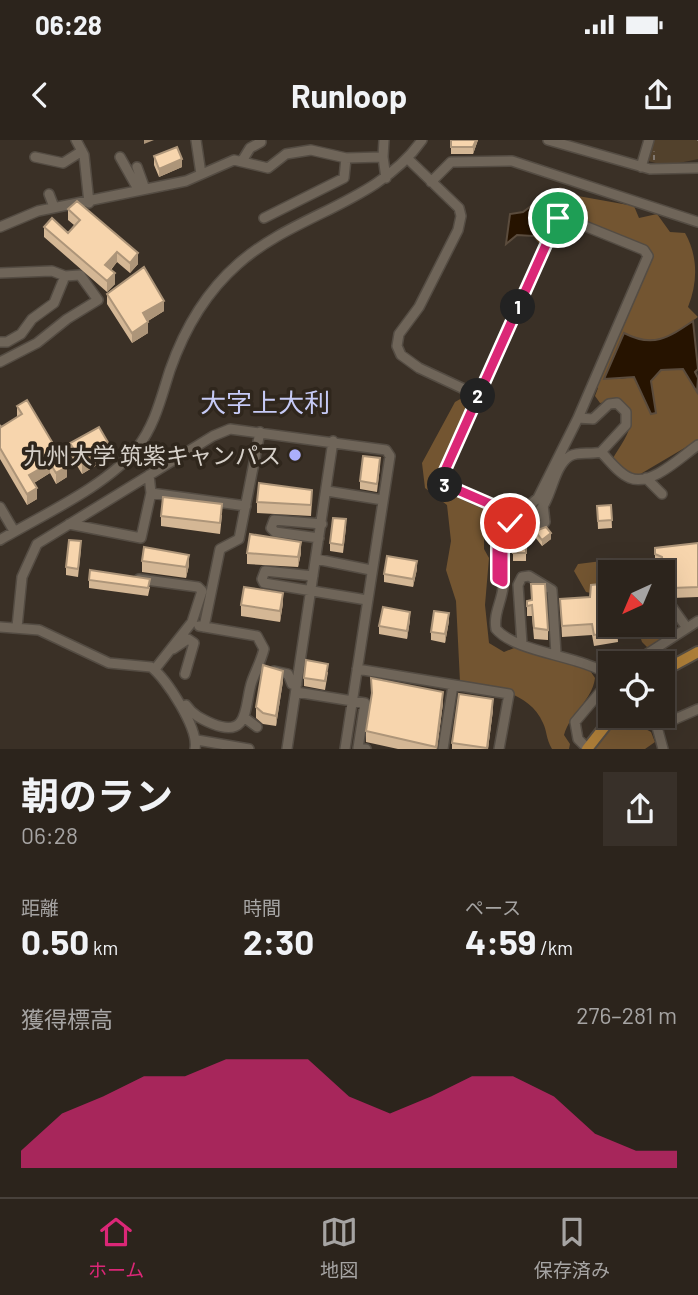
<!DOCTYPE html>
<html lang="ja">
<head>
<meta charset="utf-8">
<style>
  body { margin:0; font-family:Barlow,"Noto Sans JP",sans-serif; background:#383029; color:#f1f3f6; height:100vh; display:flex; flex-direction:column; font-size:26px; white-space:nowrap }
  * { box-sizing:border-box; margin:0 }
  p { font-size:23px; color:#a6a4a3 }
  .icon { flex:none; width:38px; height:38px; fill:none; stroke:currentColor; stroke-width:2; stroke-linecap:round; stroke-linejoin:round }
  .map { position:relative; height:609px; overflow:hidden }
  .sheet { display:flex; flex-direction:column; background:#2c241c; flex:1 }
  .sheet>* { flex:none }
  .needle { width:46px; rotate:224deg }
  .controls { position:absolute; left:598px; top:420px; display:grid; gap:14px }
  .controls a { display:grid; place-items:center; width:77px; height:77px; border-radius:0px; background:#2c241c; box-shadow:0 7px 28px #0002,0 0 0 2px #48413b; font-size:35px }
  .pin { position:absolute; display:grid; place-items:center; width:60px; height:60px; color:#fff; margin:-30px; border:4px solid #fff; border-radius:50%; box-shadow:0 2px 7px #0007 }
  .km { position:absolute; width:35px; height:35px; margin:-18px; border-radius:50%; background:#222; color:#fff; font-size:19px; line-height:35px; text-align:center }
  .round { display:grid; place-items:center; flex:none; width:74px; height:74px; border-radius:0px; background:#383029 }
  .summary { display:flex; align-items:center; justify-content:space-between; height:119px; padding:0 21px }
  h1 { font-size:38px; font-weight:700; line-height:52px }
  .stats { display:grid; grid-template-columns:repeat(3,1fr); gap:10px; height:119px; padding:7px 21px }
  .stats div { display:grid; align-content:center }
  .stats b { font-size:35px; font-weight:700 }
  .stats small { font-size:19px; font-weight:400 }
  .stats p { font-size:19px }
  .chart { height:196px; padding:14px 21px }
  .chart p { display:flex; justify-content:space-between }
  .chart svg { width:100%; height:126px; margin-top:7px; fill:#db2777; opacity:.7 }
  .status { display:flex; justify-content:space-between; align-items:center; height:49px; padding:0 35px; background:#2c241c; direction:ltr }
  .status svg { height:19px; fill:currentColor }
  header { display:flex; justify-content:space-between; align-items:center; height:91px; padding:0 21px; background:#2c241c; font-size:32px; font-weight:700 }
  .dock { display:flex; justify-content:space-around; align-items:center; height:98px; border-top:2px solid #48413b; background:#2c241c; font-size:19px; color:#a6a4a3 }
  .dock a { display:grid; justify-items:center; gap:4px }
  .dock .on { color:#db2777 }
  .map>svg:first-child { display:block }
  .green { fill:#52412c }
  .forest { fill:#735531 }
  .water { fill:#261300; stroke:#5b4c3d; stroke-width:2 }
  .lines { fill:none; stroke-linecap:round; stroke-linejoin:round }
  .minor-casing { stroke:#544c43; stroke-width:12 }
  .major-casing { stroke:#544c43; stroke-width:14 }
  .path { stroke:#817870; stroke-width:2; stroke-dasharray:5 3.5; stroke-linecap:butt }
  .minor { stroke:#6f6559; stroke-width:9 }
  .major { stroke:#ac7d38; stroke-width:10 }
  .wall { fill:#d4b795 }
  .shaded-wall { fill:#ad9579 }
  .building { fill:#f7d5ad; stroke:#ad9579; stroke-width:2 }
  .route-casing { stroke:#fff; stroke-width:14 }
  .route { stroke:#db2777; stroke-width:9 }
  .poi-dot { fill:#abaffb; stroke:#2f261c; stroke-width:2.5 }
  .labels { text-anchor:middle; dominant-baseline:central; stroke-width:7; stroke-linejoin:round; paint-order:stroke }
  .poi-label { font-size:23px; fill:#d7d1ca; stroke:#2f261c; text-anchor:end }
  .quarter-label { font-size:26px; fill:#c6caf5; stroke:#2f261c }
</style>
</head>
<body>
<div class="status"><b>06:28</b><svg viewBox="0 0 49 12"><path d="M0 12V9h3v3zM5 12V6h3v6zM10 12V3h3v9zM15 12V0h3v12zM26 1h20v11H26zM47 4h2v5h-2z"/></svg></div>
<header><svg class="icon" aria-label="back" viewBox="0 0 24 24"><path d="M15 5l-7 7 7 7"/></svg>Runloop<svg class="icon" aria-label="share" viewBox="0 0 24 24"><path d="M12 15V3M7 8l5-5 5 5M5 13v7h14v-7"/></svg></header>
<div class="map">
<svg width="698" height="609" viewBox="0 0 698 609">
  <rect width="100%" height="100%" fill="#3a3026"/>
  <path class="green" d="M652 0H698V19C681 23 662 27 646 20Z"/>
  <path class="forest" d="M578 56 634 66 639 78 657 74 670 92 685 93C698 116 698 142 688 167L698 177 668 198 640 201 620 239 634 237 651 274H655L651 241 661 230 683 229 698 251V300L637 336 628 335 612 320C624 299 644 278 618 260L600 263 595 256 598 248 594 245 651 120 650 110 558 71 542 107 533 96 553 70Z
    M462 258 467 266 463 284 436 345 484 367V409L489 418 485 465 489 503 504 512 519 506 589 529 595 538C592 561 570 573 564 595L570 604 569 609H552C546 599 547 591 543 583 529 551 490 547 460 542L456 461 446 430 451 401 447 365 425 348 422 323 455 262Z
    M610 420 619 432H611V448L601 455 586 452 574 431 578 424Z
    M663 467 678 482 675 491 649 509 642 502 637 487 663 485Z
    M619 576H637L642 587 651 592 655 602 645 609H594Z"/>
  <path class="water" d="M560 48 578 56 553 70 533 96 517 95 506 104 510 74 523 72 535 63 541 64Z
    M693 181 698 229 695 232 698 238 697 252 683 229 661 230 651 241 656 273 651 274 634 237 604 239 624 193C653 208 668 198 693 181Z"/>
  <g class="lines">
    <defs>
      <path id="minor" d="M76 0 84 15 89 63
        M196 0 201 34
        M548 0 650 29 698 28
        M35 17 63 23 82 11
        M120 17 138 49
        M383 17 384 0
        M407 18 459 68 461 76 458 90 419 167 399 194 397 206 401 215 419 228 464 249 474 265
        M242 21 250 8 261 2
        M137 27 145 49
        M641 27 649 0
        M431 42 451 22 512 21 698 82
        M49 54 54 67
        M264 78 344 38 346 18
        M0 87 38 71 186 41 234 20 268 28 286 14 311 10 346 18 383 17 386 38
        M0 133 52 131 65 136 54 163 32 179 21 194 7 202H0
        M0 222 37 203 67 179 98 160 80 135 65 136
        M578 278 538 358C513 384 471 357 444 344L442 337 560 76 644 110 648 116 578 278 593 279 609 264 617 263 626 272V285L601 312C609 320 619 334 630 338 651 347 682 316 698 305
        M601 312C590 315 579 311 570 316 551 328 553 363 534 376 525 382 512 378 505 388 497 401 503 431 503 447 502 461 493 474 496 489 516 513 581 515 611 536
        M646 338 662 354
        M327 351 383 360
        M151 353 246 366
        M0 367 14 391
        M69 384 141 398 151 353 149 335
        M539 390 545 382 543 364
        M319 398 275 392 271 388 274 380 322 384
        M0 400C42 375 107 346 137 308 155 285 161 258 170 230 184 190 206 152 238 124 294 74 378 63 422 0
        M316 419 371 430
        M497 426V367
        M313 436 265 431 262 439 264 443 367 460
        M139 439 198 447 202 451 192 482 155 529
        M663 462 672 467 687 488
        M0 487 39 490 109 523 151 527C167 539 199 589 195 609
        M17 487 22 437 37 404 213 296 230 289 386 310 390 316 345 609
        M204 487 220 409 239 399 260 292
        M522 504 518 445 522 437 529 436 552 450 556 514
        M173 509 188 499 194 503 185 534
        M633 523 698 481
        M357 529 509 554 499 609
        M274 531 288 534 292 544H297
        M296 552 365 563 358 608 366 609
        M186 565C193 575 201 579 213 584 251 599 244 563 252 541 256 530 261 521 264 509L257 496 199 486
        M245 578 257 587
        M197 600 249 609
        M587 608 578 599 575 582 611 539
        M287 609 333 301
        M443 609 453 545
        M663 609 657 587 698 569"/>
      <path id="major" d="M663 531 698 512
        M587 609 613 576"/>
    </defs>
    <use href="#minor" class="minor-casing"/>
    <use href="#major" class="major-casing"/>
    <path class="path" d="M697 0H698
      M654 20V11"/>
    <use href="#minor" class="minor"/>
    <use href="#major" class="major"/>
  </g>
  <path class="wall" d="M451 0H478L473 14H451Z
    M154 16 182 27 159 37 154 25Z
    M68 69 138 124 130 133 117 122 111 130 115 144 107 152 44 97V87L68 93 74 85 68 80Z
    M107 154 164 171 148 181V193L132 203 107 164Z
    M17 266 67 337 56 344 50 333 34 343 37 359 27 365 0 319V285L1 287 17 277Z
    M70 303 110 317 82 334 70 314Z
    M380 326 377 352 360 349V341Z
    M312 361 311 376 257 373V362Z
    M611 365 612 388 598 389 597 366Z
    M222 375 220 394 161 386V376Z
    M513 386H526V421H513Z
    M346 387 343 413 330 411V403Z
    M535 391 551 399 542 406 535 397Z
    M698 403V457L672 458 665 453 662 428 655 425V408Z
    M81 409 78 437 66 435V427Z
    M247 413H301L298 427 247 424Z
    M142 421 189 425 186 438 142 432Z
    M417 429 413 447 384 442V434Z
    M89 440 150 447 148 456 89 448Z
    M531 444 548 490V500L534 499 532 476H527V461L531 460Z
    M560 459 617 485 618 502 594 506 592 495 562 497Z
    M283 463 280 482 241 476V465Z
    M410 480 407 499 379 494V486Z
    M449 481 445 503 431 500V492Z
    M328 532 325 550 304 546V538Z
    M371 538 443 563 437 609H398L366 602V591L371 557Z
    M283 541 276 586 263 584 256 578V567Z
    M493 570 488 609H452V603Z"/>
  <path class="shaded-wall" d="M144 0H154L144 4Z
    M476 0H478L473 14V7Z
    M182 19V27L159 37V29Z
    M117 112V122L105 136V125Z
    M138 113V124L130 133V123Z
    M115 133V144L107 152V141Z
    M164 161V171L143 184V173Z
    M148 182V193L132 203V193Z
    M110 306V317L82 334V323Z
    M50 323V333L29 346V335Z
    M67 327V337L56 344V333Z
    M37 348V359L27 365V354Z
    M551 393V399L542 406V400Z
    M301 402V413L298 427V417Z
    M189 415V425L186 438V427Z
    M417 421V429L413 447V439Z
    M283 453V463L280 482V471Z
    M410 472V480L407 499V491Z
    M449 473V481L445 503V494Z
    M283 531V541L276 586V576Z
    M443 552V563L437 609H436Z
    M493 559V570L488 609H487Z"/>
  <path class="building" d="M451 0H476L473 7H451Z
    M177 7 182 19 159 29 154 16Z
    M77 61 138 113 130 123 117 112 105 125 115 133 107 141 44 87 52 78 68 93 80 80 68 69Z
    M144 127 164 161 143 173 148 182 132 193 107 154Z
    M27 260 67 327 56 333 50 323 29 335 37 348 27 354 0 308V285L1 287 22 274 17 266Z
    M99 287 110 306 82 323 70 303Z
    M363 316 380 318 377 344 360 341Z
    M259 343 312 350 311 365 257 362Z
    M163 357 222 364 220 383 161 376Z
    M611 365 612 380 598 381 597 366Z
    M333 378 346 379 343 405 330 403Z
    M513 386H526V413H513Z
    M546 387 551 393 542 400 535 391Z
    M250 394 301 402 298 417 247 413Z
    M69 400 81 401 78 429 66 427Z
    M698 403V447L672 448 665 442 662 417 655 414V408Z
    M144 407 189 415 186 427 142 421Z
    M387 416 417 421 413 439 384 434Z
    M90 430 150 439 148 448 89 440Z
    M611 443V485H617L618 492 594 495 592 484 562 486 560 459 590 457 591 445Z
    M531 444H545L548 490 534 488 532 465 527 466V461L532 460Z
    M244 447 283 453 280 471 241 465Z
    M383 467 410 472 407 491 379 486Z
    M434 471 449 473 445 494 431 492Z
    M306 520 328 524 325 541 304 538Z
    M263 525 283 531 276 576 263 573 256 567Z
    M371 538 443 552 436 607 366 591 372 553Z
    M459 554 493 559 487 608 452 603Z"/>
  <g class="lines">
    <defs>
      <path id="route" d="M510 383 503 391V442L497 439V367L444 344 442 337 558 78"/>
    </defs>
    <use href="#route" class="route-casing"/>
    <use href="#route" class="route"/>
  </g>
  <circle class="poi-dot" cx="295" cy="315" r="7"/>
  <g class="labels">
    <g class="poi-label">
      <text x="281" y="315">九州大学 筑紫キャンパス</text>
    </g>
    <g class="quarter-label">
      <text x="265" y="261">大字上大利</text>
    </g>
  </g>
</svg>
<div class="controls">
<a><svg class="needle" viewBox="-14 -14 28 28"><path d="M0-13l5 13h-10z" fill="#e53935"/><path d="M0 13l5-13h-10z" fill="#a6a4a3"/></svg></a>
<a><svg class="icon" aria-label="locate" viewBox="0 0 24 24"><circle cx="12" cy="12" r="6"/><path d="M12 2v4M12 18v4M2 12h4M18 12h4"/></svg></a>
</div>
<div class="pin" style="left:558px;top:78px;background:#1e9e55"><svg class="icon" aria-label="arrive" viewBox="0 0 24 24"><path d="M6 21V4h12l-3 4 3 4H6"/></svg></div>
<div class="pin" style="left:510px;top:383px;background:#d93025"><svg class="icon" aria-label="check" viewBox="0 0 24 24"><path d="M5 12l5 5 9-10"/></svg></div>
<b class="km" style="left:518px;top:167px">1</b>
<b class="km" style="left:478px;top:256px">2</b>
<b class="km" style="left:445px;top:345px">3</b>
</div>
<section class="sheet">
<div class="summary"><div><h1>朝のラン</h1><p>06:28</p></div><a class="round"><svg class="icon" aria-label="share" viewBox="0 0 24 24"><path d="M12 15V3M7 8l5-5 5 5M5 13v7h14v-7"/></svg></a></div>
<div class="stats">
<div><p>距離</p><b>0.50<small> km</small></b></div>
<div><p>時間</p><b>2:30</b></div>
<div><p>ペース</p><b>4:59<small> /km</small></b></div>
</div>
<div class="chart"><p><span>獲得標高</span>276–281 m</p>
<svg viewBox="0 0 160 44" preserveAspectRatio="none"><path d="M0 44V38L10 25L20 19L30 12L40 12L50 6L60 6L70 6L80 19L90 25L100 19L110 12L120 12L130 19L140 32L150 38L160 38V44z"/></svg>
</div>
</section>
<nav class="dock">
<a class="on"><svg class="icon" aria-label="home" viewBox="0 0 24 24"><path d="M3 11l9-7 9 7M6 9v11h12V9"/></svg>ホーム</a>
<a><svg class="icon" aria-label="map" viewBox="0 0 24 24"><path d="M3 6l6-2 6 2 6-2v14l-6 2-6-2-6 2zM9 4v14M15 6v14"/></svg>地図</a>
<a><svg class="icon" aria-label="saved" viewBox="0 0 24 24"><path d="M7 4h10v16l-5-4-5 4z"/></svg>保存済み</a>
</nav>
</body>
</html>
